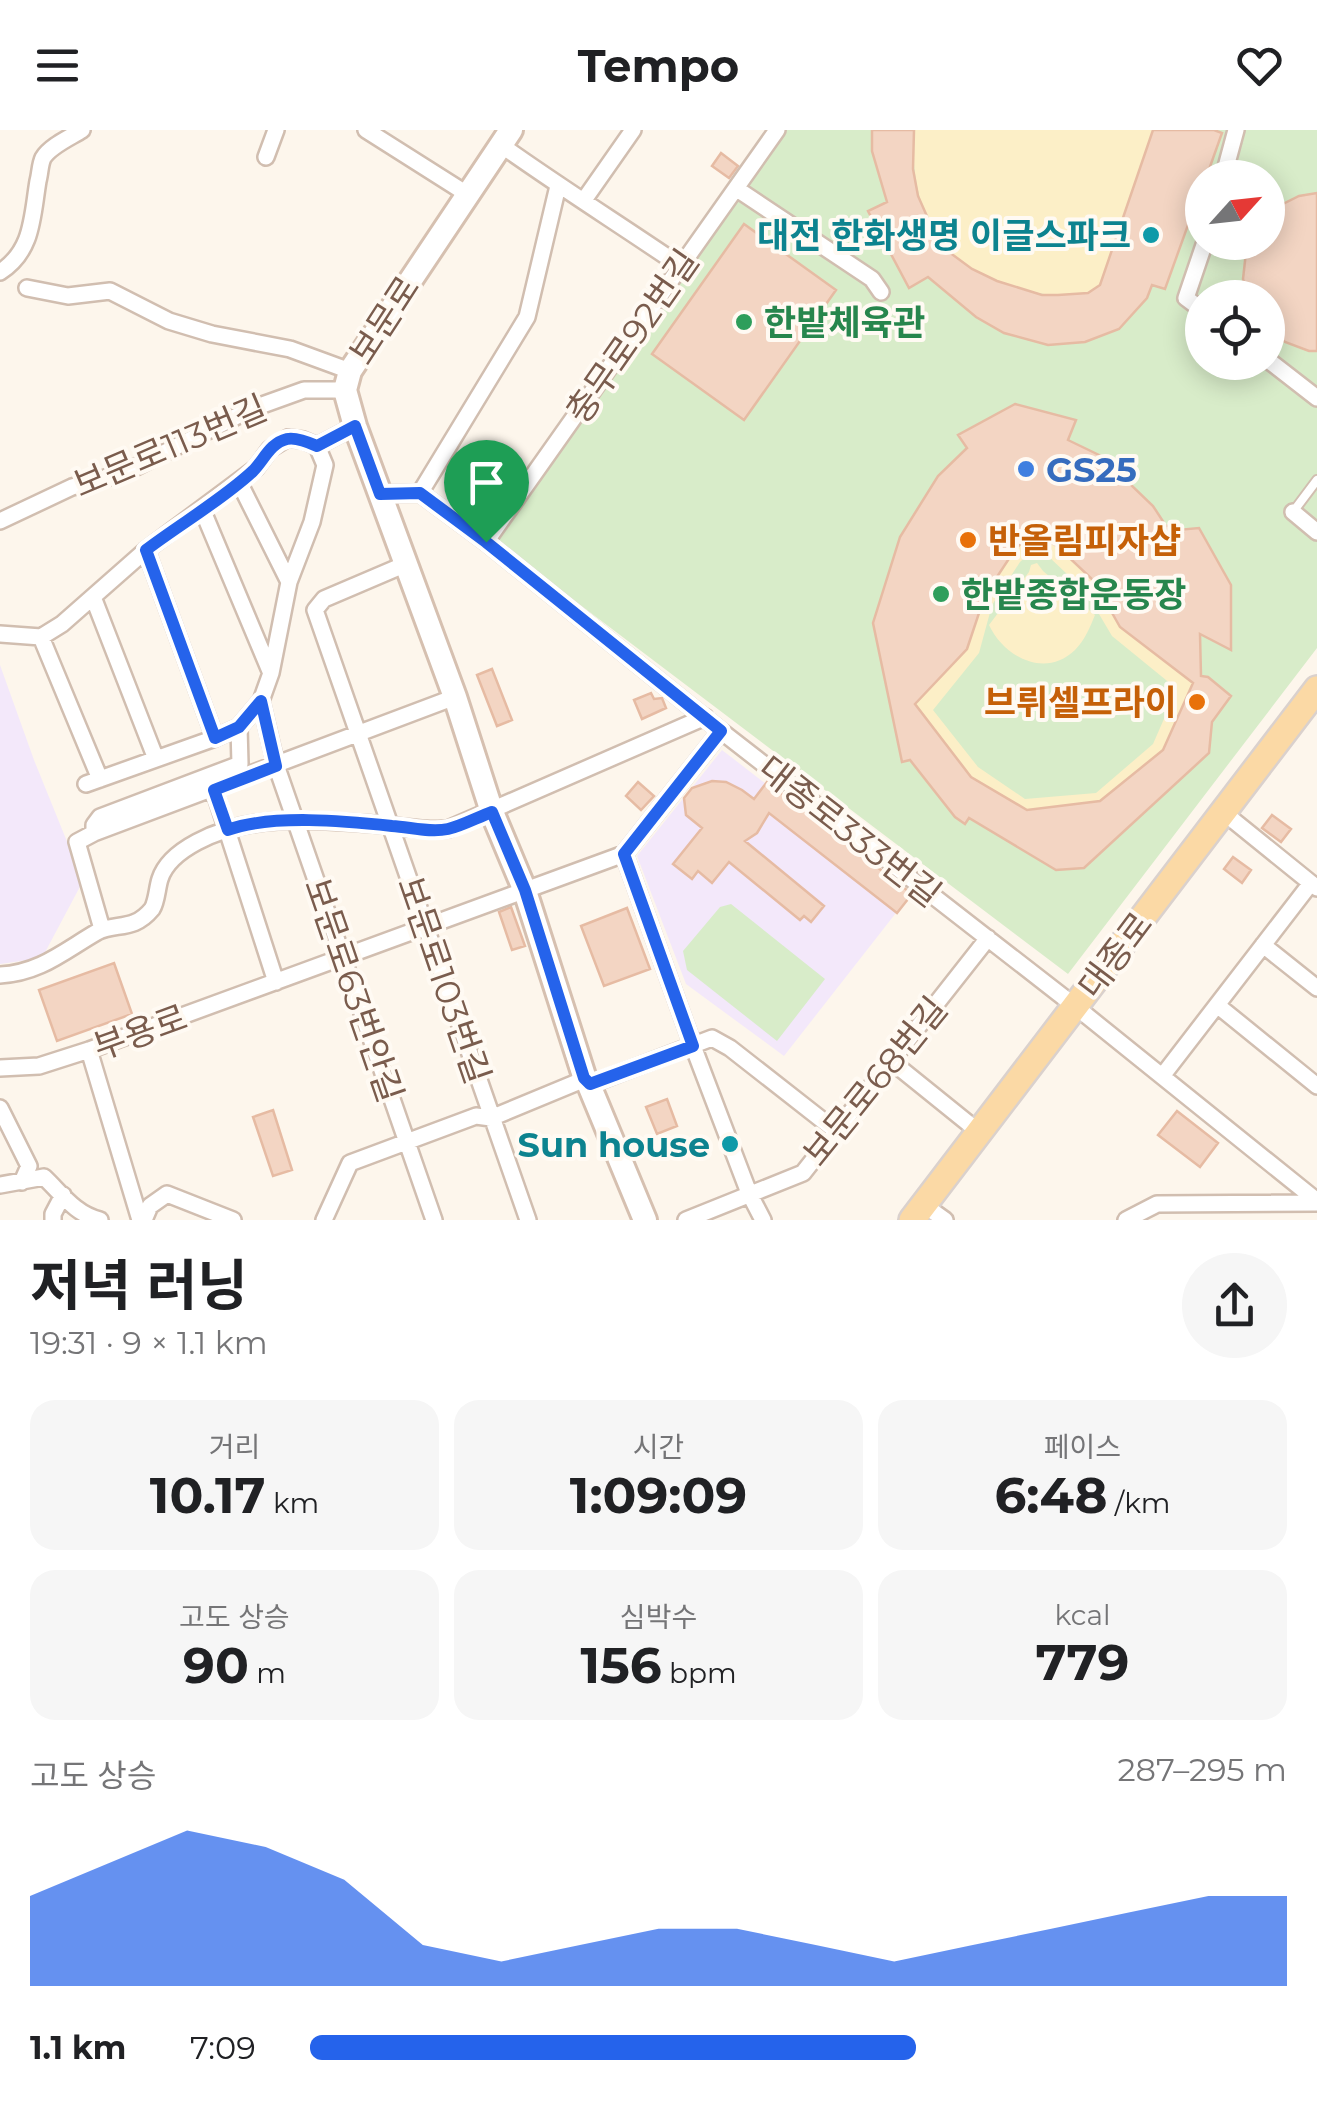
<!DOCTYPE html>
<html lang="ko">
<head>
<meta charset="utf-8">
<style>
  body { margin:0; font-family:Montserrat,"Noto Sans KR",sans-serif; background:#f6f6f6; color:#202124; height:100vh; display:flex; flex-direction:column; font-size:38px; white-space:nowrap }
  * { box-sizing:border-box; margin:0 }
  p { font-size:32px; color:#757577 }
  .icon { flex:none; width:55px; height:55px; fill:none; stroke:currentColor; stroke-width:2; stroke-linecap:round; stroke-linejoin:round }
  .map { position:relative; height:1090px; overflow:hidden }
  .sheet { display:flex; flex-direction:column; background:#fff; flex:1 }
  .sheet>* { flex:none }
  .needle { width:65px; rotate:63deg }
  .controls { position:absolute; left:1185px; top:30px; display:grid; gap:20px }
  .controls a { display:grid; place-items:center; width:100px; height:100px; border-radius:50%; background:#fff; box-shadow:0 5px 25px #0003; font-size:50px }
  .pin { position:absolute; display:grid; place-items:center; width:85px; height:85px; color:#fff; margin:-102px -42px; border-radius:50% 50% 50% 0; rotate:-45deg; box-shadow:0 0 10px #0007 }
  .pin .icon { rotate:45deg }
  .round { display:grid; place-items:center; flex:none; width:105px; height:105px; border-radius:52px; background:#f6f6f6 }
  .head { display:flex; align-items:center; justify-content:space-between; height:170px; padding:0 30px }
  h1 { font-size:55px; font-weight:700; line-height:75px }
  .figures { display:grid; grid-template-columns:repeat(3,1fr); gap:15px; height:170px; padding:10px 30px }
  .figures div { display:grid; align-content:center; border-radius:25px; background:#f6f6f6; text-align:center }
  .figures b { font-size:50px; font-weight:700 }
  .figures small { font-size:28px; font-weight:400 }
  .figures p { font-size:28px }
  .chart { height:280px; padding:20px 30px }
  .chart p { display:flex; justify-content:space-between }
  .chart svg { width:100%; height:180px; margin-top:10px; fill:#2563eb; opacity:.7 }
  ul { padding:0 30px; list-style:none; font-size:32px }
  li { display:grid; grid-template-columns:160px 120px 1fr; align-items:center; height:75px }
  li i { height:25px; border-radius:12px; background:#2563eb }
  header { display:flex; justify-content:space-between; align-items:center; height:130px; padding:0 30px; background:#fff; font-size:45px; font-weight:700 }
  .map>svg:first-child { display:block }
  .education { fill:#f3e8fa }
  .green { fill:#d8ecc9; fill-rule:evenodd }
  .sand { fill:#fcefc7; fill-rule:evenodd }
  .building { fill:#f3d5c3; stroke:#e6bba3; stroke-width:2.5; fill-rule:evenodd }
  .lines { fill:none; stroke-linecap:round; stroke-linejoin:round }
  .service-casing { stroke:#d1beb0; stroke-width:12 }
  .minor-casing { stroke:#d1beb0; stroke-width:20 }
  .secondary-casing { stroke:#d6c0b0; stroke-width:28 }
  .primary-casing { stroke:#dad1cd; stroke-width:30 }
  .service { stroke:#fff; stroke-width:8 }
  .minor { stroke:#fff; stroke-width:15 }
  .secondary { stroke:#fff; stroke-width:22 }
  .primary { stroke:#fbd9a5; stroke-width:25 }
  .route-casing { stroke:#fff; stroke-width:20 }
  .route { stroke:#2563eb; stroke-width:12 }
  .culture-dot { fill:#0f9aa8; stroke:#fffaf3; stroke-width:4 }
  .leisure-dot { fill:#2e9e5b; stroke:#fffaf3; stroke-width:4 }
  .shop-dot { fill:#3f7fe0; stroke:#fffaf3; stroke-width:4 }
  .food-dot { fill:#e8710a; stroke:#fffaf3; stroke-width:4 }
  .labels { text-anchor:middle; dominant-baseline:central; stroke-width:8; stroke-linejoin:round; paint-order:stroke }
  .culture-label { font-size:35px; font-weight:bold; fill:#0d838f; stroke:#fffaf3; text-anchor:end }
  .street-label { font-size:35px; fill:#7a5c4d; stroke:#fffaf3 }
  .leisure-label { font-size:35px; font-weight:bold; fill:#27864d; stroke:#fffaf3; text-anchor:start }
  .shop-label { font-size:35px; font-weight:bold; fill:#366cbe; stroke:#fffaf3; text-anchor:start }
  .food-label { font-size:35px; font-weight:bold; fill:#c56008; stroke:#fffaf3; text-anchor:start }
</style>
</head>
<body>
<header><svg class="icon" aria-label="menu" viewBox="0 0 24 24"><path d="M4 6h16M4 12h16M4 18h16"/></svg>Tempo<svg class="icon" aria-label="heart" viewBox="0 0 24 24"><path d="M12 20l-8-8c-3-5 5-10 8-4 3-6 11-1 8 4z"/></svg></header>
<div class="map">
<svg width="1317" height="1090" viewBox="0 0 1317 1090">
  <rect width="100%" height="100%" fill="#fdf6ec"/>
  <path class="education" d="M0 535 34 630 83 751 42 828 0 834Z
    M722 620 910 765 784 926 686 854 637 726Z"/>
  <path class="green" d="M786 0H1317V518L1068 844 493 409ZM1202 48H1268V112H1202ZM1202 168H1268V232H1202Z
    M731 774 825 849 777 911 687 840 683 821 720 777Z"/>
  <path class="sand" d="M914 0H1153L1100 155C1068 186 961 144 938 112 934 106 931 97 928 91 915 60 912 33 914 0Z
    M1031 409 1045 410 1057 416 1094 451 1120 497 1193 553 1163 620 1100 671 1027 681 971 647 916 574 967 519 985 465 1014 421 1023 411ZM1040 423 1048 426 1086 462 1112 506 1177 559 1153 614 1096 663 1025 669 978 637 933 580 979 523 992 475 1020 432 1029 424Z
    M1037 433 1043 441 1095 485C1090 497 1085 510 1075 520 1045 549 1004 527 989 495L1029 442 1031 435Z"/>
  <path class="building" d="M872 0H914L913 39 918 66 938 111 949 122 972 139 997 151 1042 165H1058L1088 163 1100 155 1153 0H1214L1222 3 1206 48H1202V56L1165 159 1152 155 1147 168 1119 199 1085 212 1048 215 1004 203 976 187 928 147 909 158 868 81 887 72 872 21Z
    M721 23 738 36 729 48 712 36Z
    M1317 63V221H1309L1285 212 1268 199V168H1248L1243 149 1246 122 1250 112H1268V86L1275 78 1299 66Z
    M744 94 836 160 744 290 652 224Z
    M1015 274 1076 290 1068 310 1101 326 1153 376 1166 396 1176 395 1178 400 1199 398 1231 455V520L1200 504 1201 546 1208 547 1231 566 1212 592 1209 623 1084 738 1056 740 969 688 965 694 955 687 910 630 902 632 873 493 900 407 938 346 967 318 958 305ZM1031 409 1045 410 1057 416 1094 451 1120 497 1193 553 1163 620 1100 671 1027 680 971 647 915 574 967 519 985 465 1014 421 1023 411Z
    M492 539 512 590 497 596 477 545Z
    M651 563 654 569 662 568 666 578 642 589 634 570Z
    M712 651 726 652 742 660 754 669 767 652 912 764 897 783 769 683 757 703 745 711 824 776 811 792 804 786 800 790 729 732 712 753 698 741 692 749 673 734 702 698 686 685 684 668 692 658Z
    M638 652 654 666 641 680 626 666Z
    M1272 685 1291 699 1281 712 1262 698Z
    M1233 727 1251 740 1242 753 1224 739Z
    M511 777 525 816 512 820 499 782Z
    M627 778 650 839 604 856 581 796Z
    M114 833 132 884 57 911 39 860Z
    M667 969 677 996 657 1004 646 977Z
    M273 980 292 1040 273 1046 253 987Z
    M1177 981 1218 1013 1200 1037 1158 1005Z"/>
  <g class="lines">
    <defs>
      <path id="service" d="M1293 382 1317 350"/>
      <path id="minor" d="M366 0 467 64
        M501 15C560 57 622 96 682 137
        M266 27 276 0
        M1223 48 1236 0
        M737 59 872 149 881 162
        M584 70 633 0
        M0 142C33 121 32 87 38 51 40 44 40 34 43 28 50 16 71 7 82 0
        M27 158 68 166 110 161 169 191 212 204 290 219 350 241
        M1202 180 1186 168 1205 112
        M1268 230 1317 268
        M239 352 289 452
        M420 363 527 187 558 56
        M380 364 420 363 486 412 721 601 1076 877 1317 1071
        M202 379 270 541
        M1293 382 1317 402
        M0 391 72 357 124 343 251 279 304 260H345
        M486 412 777 0
        M146 420 215 608
        M406 434 324 469 315 480 528 1090
        M93 467 156 629
        M0 504 41 507 62 494 146 420 256 338 270 319 288 308 303 310 317 316 355 296
        M41 507 100 649
        M261 571 276 635 434 1090
        M721 601 624 724 693 916 749 1063 763 1090
        M86 654 215 608 239 597 261 571 271 543 289 452 312 392 325 335 317 316
        M214 660 276 852
        M1223 682 1317 758
        M94 703V695L100 687 240 634 239 597
        M102 799 77 712 94 703 455 567
        M1263 815 1317 858
        M0 845C40 843 64 821 97 802 116 792 133 802 152 779 157 771 157 758 160 749 165 733 182 720 197 712 255 681 323 691 386 695 407 697 427 701 448 699L705 587
        M1217 875 1317 956
        M89 920 140 1090
        M891 931 979 1002
        M0 938 39 936 89 920 624 724
        M1163 945 1311 753
        M589 955 712 908 730 918 836 1001
        M0 978 29 1036 22 1052
        M0 1055 44 1047C62 1064 75 1084 100 1090
        M924 1075 945 1090
        M53 1090V1084L63 1065
        M144 1090 150 1076 167 1064 233 1090
        M324 1090 350 1033 476 986 491 988 585 949
        M686 1090 803 1043 988 808
        M1126 1090 1157 1074 1317 1073"/>
      <path id="secondary" d="M511 0 350 241 345 260 355 296 455 567 492 682 525 761 585 949 589 955 645 1090"/>
      <path id="primary" d="M912 1090 1317 559"/>
    </defs>
    <use href="#service" class="service-casing"/>
    <use href="#minor" class="minor-casing"/>
    <use href="#secondary" class="secondary-casing"/>
    <use href="#primary" class="primary-casing"/>
    <use href="#service" class="service"/>
    <use href="#minor" class="minor"/>
    <use href="#secondary" class="secondary"/>
    <use href="#primary" class="primary"/>
  </g>
  <g class="lines">
    <defs>
      <path id="route" d="M355 296 380 364 420 363 486 412 721 601 624 724 693 916 590 954 584 948 525 760 492 682C478 687 462 696 448 699 430 703 410 697 392 696 346 691 271 684 228 700L214 660 276 636 261 571 239 597 215 608 146 420C180 394 222 370 253 341 264 330 270 313 287 309 296 307 308 312 317 316Z"/>
    </defs>
    <use href="#route" class="route-casing"/>
    <use href="#route" class="route"/>
  </g>
  <g class="culture-dot">
    <circle cx="1151" cy="105" r="10"/>
    <circle cx="730" cy="1014" r="10"/>
  </g>
  <g class="leisure-dot">
    <circle cx="744" cy="192" r="10"/>
    <circle cx="941" cy="464" r="10"/>
  </g>
  <circle class="shop-dot" cx="1026" cy="339" r="10"/>
  <g class="food-dot">
    <circle cx="968" cy="410" r="10"/>
    <circle cx="1197" cy="572" r="10"/>
  </g>
  <g class="labels">
    <g class="culture-label">
      <text x="1131" y="105">대전 한화생명 이글스파크</text>
      <text x="710" y="1014">Sun house</text>
    </g>
    <g class="street-label">
      <text transform="translate(384 190) rotate(-57)">보문로</text>
      <text transform="translate(632 206) rotate(-55)">충무로92번길</text>
      <text transform="translate(170 316) rotate(-23)">보문로113번길</text>
      <text transform="translate(850 701) rotate(38)">대종로333번길</text>
      <text transform="translate(1115 825) rotate(-53)">대종로</text>
      <text transform="translate(444 850) rotate(71)">보문로103번길</text>
      <text transform="translate(354 860) rotate(71)">보문로63번안길</text>
      <text transform="translate(140 902) rotate(-20)">부용로</text>
      <text transform="translate(875 951) rotate(-51)">보문로68번길</text>
    </g>
    <g class="leisure-label">
      <text x="764" y="192">한밭체육관</text>
      <text x="961" y="464">한밭종합운동장</text>
    </g>
    <g class="shop-label">
      <text x="1046" y="339">GS25</text>
    </g>
    <g class="food-label">
      <text x="988" y="410">반올림피자샵</text>
      <text x="1177" y="572" text-anchor="end">브뤼셀프라이</text>
    </g>
  </g>
</svg>
<div class="controls">
<a><svg class="needle" viewBox="-14 -14 28 28"><path d="M0-13l5 13h-10z" fill="#e53935"/><path d="M0 13l5-13h-10z" fill="#757577"/></svg></a>
<a><svg class="icon" aria-label="locate" viewBox="0 0 24 24"><circle cx="12" cy="12" r="6"/><path d="M12 2v4M12 18v4M2 12h4M18 12h4"/></svg></a>
</div>
<div class="pin" style="left:486px;top:412px;background:#1e9e55"><svg class="icon" aria-label="arrive" viewBox="0 0 24 24"><path d="M6 21V4h12l-3 4 3 4H6"/></svg></div>
</div>
<section class="sheet">
<div class="head"><div><h1>저녁 러닝</h1><p>19:31 · 9 × 1.1 km</p></div><a class="round"><svg class="icon" aria-label="share" viewBox="0 0 24 24"><path d="M12 15V3M7 8l5-5 5 5M5 13v7h14v-7"/></svg></a></div>
<div class="figures">
<div><p>거리</p><b>10.17<small> km</small></b></div>
<div><p>시간</p><b>1:09:09</b></div>
<div><p>페이스</p><b>6:48<small> /km</small></b></div>
</div>
<div class="figures">
<div><p>고도 상승</p><b>90<small> m</small></b></div>
<div><p>심박수</p><b>156<small> bpm</small></b></div>
<div><p>kcal</p><b>779</b></div>
</div>
<div class="chart"><p><span>고도 상승</span>287–295 m</p>
<svg viewBox="0 0 160 44" preserveAspectRatio="none"><path d="M0 44V22L10 14L20 6L30 10L40 18L50 34L60 38L70 34L80 30L90 30L100 34L110 38L120 34L130 30L140 26L150 22L160 22V44z"/></svg>
</div>
<ul>
<li><b>1.1 km</b>7:09<i style="width:62%"></i></li>
</ul>
</section>
</body>
</html>
